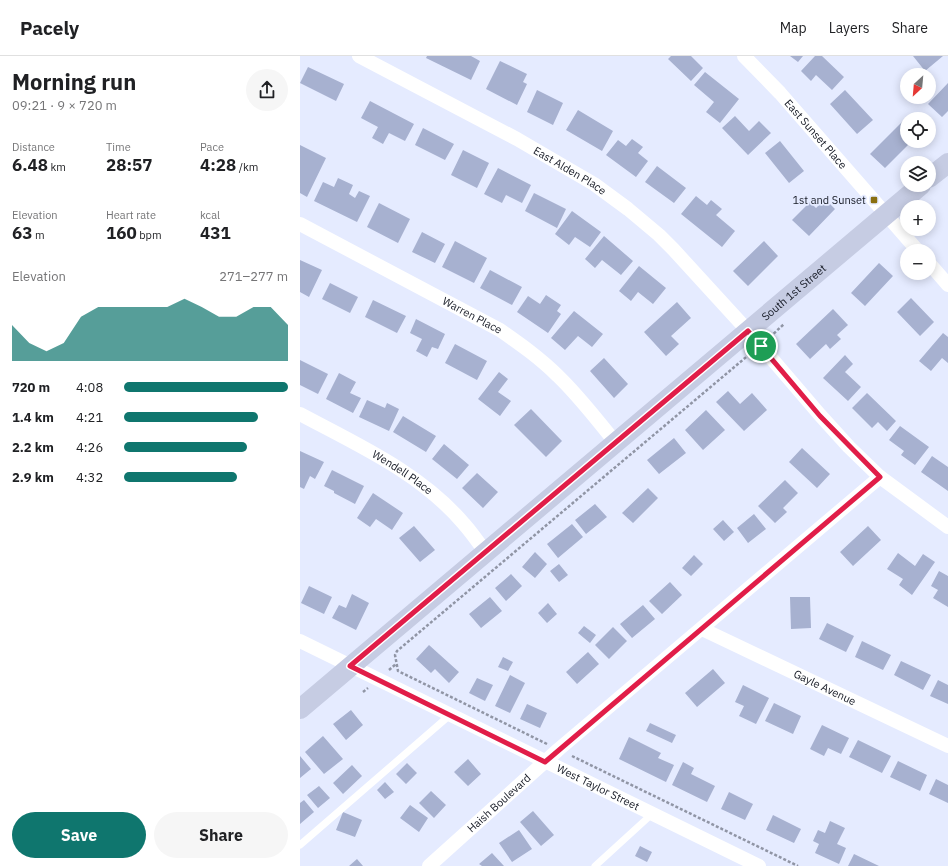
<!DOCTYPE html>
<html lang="en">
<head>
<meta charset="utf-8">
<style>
  body { margin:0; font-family:"IBM Plex Sans",sans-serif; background:#f6f6f6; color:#202124; height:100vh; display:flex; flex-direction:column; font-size:15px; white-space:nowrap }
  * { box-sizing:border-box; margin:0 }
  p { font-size:13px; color:#757577 }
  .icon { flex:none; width:22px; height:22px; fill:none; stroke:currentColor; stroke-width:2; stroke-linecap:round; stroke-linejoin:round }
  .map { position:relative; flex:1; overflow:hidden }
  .side { display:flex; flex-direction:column; background:#fff; width:300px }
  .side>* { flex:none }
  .needle { width:26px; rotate:206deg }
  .buttons { position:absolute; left:600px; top:12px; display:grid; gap:8px }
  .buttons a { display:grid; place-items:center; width:36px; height:36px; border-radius:50%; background:#fff; box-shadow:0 2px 10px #0003; font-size:20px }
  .pin { position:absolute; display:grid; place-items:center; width:34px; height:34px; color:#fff; margin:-17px; border:2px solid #fff; border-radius:50%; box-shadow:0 1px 4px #0007 }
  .round { display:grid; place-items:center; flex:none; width:42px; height:42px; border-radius:21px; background:#f6f6f6 }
  .summary { display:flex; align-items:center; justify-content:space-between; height:68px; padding:0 12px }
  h1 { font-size:22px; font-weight:700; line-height:30px }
  .stats { display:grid; grid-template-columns:repeat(3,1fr); gap:6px; height:68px; padding:4px 12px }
  .stats div { display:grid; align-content:center }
  .stats b { font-size:17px; font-weight:700 }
  .stats small { font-size:11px; font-weight:400 }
  .stats p { font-size:11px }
  .chart { height:112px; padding:8px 12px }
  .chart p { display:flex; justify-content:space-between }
  .chart svg { width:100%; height:72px; margin-top:4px; fill:#0f766e; opacity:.7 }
  .cta { display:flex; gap:8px; margin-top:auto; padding:8px 12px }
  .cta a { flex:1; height:46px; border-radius:24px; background:#0f766e; color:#fff; font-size:16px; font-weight:700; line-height:46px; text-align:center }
  .cta a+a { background:#f6f6f6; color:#202124 }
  ul { padding:0 12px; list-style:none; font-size:13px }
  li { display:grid; grid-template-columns:64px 48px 1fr; align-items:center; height:30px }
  li i { height:10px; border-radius:5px; background:#0f766e }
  header { display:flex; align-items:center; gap:24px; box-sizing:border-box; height:56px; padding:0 20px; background:#fff; border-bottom:1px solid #e0e0e0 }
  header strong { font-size:19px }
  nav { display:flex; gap:22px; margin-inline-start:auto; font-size:14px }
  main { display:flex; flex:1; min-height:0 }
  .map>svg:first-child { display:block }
  .building { fill:#a7b1d0 }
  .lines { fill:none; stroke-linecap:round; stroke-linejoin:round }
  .path { stroke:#9095a5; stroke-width:2.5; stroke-dasharray:3 2; stroke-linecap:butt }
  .lane { stroke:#fff; stroke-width:7 }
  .street { stroke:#fff; stroke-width:14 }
  .secondary { stroke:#c6cce3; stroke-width:20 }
  .route-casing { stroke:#fff; stroke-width:8 }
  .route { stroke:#e11d48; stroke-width:5 }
  .poi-dot { fill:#8a6f10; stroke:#e5ebff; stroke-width:1.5 }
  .labels { text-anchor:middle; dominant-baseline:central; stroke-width:3.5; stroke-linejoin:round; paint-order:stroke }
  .street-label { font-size:11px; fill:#161a25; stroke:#e5ebff }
  .poi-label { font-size:11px; fill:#161a25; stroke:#e5ebff; text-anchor:end }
</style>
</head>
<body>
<header>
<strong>Pacely</strong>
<nav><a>Map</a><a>Layers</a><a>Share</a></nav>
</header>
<main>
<section class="side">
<div class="summary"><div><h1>Morning run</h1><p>09:21 · 9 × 720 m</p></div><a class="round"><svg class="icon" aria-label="share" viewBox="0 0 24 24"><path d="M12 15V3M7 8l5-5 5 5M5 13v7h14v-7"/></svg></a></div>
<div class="stats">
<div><p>Distance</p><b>6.48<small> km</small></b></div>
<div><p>Time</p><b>28:57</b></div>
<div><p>Pace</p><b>4:28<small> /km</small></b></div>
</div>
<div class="stats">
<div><p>Elevation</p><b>63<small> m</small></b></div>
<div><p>Heart rate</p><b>160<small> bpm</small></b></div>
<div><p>kcal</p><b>431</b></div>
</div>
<div class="chart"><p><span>Elevation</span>271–277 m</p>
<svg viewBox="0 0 160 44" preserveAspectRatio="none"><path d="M0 44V22L10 33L20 38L30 33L40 17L50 11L60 11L70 11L80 11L90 11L100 6L110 11L120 17L130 17L140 11L150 11L160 22V44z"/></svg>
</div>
<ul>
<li><b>720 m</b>4:08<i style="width:100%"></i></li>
<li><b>1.4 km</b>4:21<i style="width:82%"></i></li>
<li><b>2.2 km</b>4:26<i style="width:75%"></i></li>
<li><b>2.9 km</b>4:32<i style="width:69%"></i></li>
</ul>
<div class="cta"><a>Save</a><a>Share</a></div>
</section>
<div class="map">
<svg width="648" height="810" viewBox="0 0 648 810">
  <rect width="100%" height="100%" fill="#e5ebff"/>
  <path class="building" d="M127 0H171L180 5 171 24 126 2Z
    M371 0H391L403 12 391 25 368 3Z
    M490 0H503L498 6Z
    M515 0H522L544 21 532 34 516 19 511 25 501 15Z
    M613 0H643L625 15Z
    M200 5 227 18 223 26 227 28 217 49 186 33Z
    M8 11 44 28 36 45 0 27Z
    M405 16 439 43 420 67 406 56 414 46 394 29Z
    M648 27V55L642 61 628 48Z
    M237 34 263 47 253 69 227 56Z
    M545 34 573 64 557 78 530 48Z
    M70 45 114 68 105 85 89 77 83 88 72 82 78 71 61 62Z
    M278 54 313 75 302 95 266 74Z
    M435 60 449 75 459 65 471 77 448 99 422 72Z
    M607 61V85H612L585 112 570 98Z
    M123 72 154 88 145 104 115 89Z
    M332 83 343 91 338 97 348 105 336 121 306 99 318 84 326 90Z
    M480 85 504 115 489 127 465 97Z
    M0 89 26 102 7 141 0 137Z
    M163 94 189 107 177 132 151 119Z
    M357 110 386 132 374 147 345 126Z
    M198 112 231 129 222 147 206 139 202 147 184 138Z
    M38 122 53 129 49 138 55 142 59 135 70 140 57 166 14 145 23 126 34 131Z
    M234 137 266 153 257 172 225 155Z
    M396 140 407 149 411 144 422 153 416 159 435 175 422 191 381 158Z
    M525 143 535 153 509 180 492 164 510 146 516 152Z
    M79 147 110 163 98 187 67 171Z
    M272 155 301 176 290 191 275 181 269 189 255 178Z
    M122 176 145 188 135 207 112 196Z
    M304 180 333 205 321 219 302 204 295 212 285 203Z
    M155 185 187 202 174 227 142 211Z
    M464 185 478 200 448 230 433 215Z
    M0 204 22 214 9 241 0 236Z
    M579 207 593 220 565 250 551 237Z
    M339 210 366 232 353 248 338 236 331 245 319 235Z
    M190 214 222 231 212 249 180 232Z
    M30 227 58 241 50 257 22 243Z
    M246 239 261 249 257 255 261 258 248 277 217 256 228 240 240 248Z
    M611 242 634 266 620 280 597 256Z
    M73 244 106 260 97 277 65 261Z
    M377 246 391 262 371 280 379 288 366 300 344 276Z
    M533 253 548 269 537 279 541 283 530 293 526 288 510 303 496 288Z
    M274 255 303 278 292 291 278 280 265 294 251 282Z
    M116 263 145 278 138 293 132 291 127 301 116 295 122 283 110 277Z
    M643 277 648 281V307L642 302 631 315 619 305Z
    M155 288 187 305 177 324 145 307Z
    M545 299 553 308 545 316 561 331 548 345 523 322Z
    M304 302 328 328 314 342 290 315Z
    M0 304 28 318 18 338 0 329Z
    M199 316 208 323 198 336 211 345 200 360 178 343Z
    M39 317 56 326 50 337 61 342 53 357 26 343Z
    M428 335 440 348 452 337 467 354 444 375 416 346Z
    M567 337 596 365 587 375 578 366 572 372 552 352Z
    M67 344 85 352 87 347 99 353 89 375 59 361Z
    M231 353 262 385 246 401 214 369Z
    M406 354 425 374 403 394 385 374Z
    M103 360 136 380 126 396 93 376Z
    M600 370 629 391 615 409 601 399 604 395 589 384Z
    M374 382 386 397 359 418 347 404Z
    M144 388 169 409 157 423 132 403Z
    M502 392 530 418 517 432 489 406Z
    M0 395 24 406 15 423 10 420 4 433 0 431Z
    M632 400 648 411V435L621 416Z
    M32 414 64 430 55 448 34 437V435L24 430Z
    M177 417 198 436 183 452 162 432Z
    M485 424 498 437 483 452 487 456 475 467 458 450Z
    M348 432 358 442 333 467 322 457Z
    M73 437 103 457 92 474 76 463 70 471 57 462Z
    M295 448 307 461 286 478 275 464Z
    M454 458 466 473 448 487 437 472Z
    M423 464 434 476 424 485 413 473Z
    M272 468 283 481 258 502 247 488Z
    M114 470 135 494 120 506 99 482Z
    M568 470 581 484 553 510 540 496Z
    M235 496 247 508 235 522 222 511Z
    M598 497 615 510 623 498 635 506 612 539 599 529 603 523 587 513Z
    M394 499 403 508 391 520 382 512Z
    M259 508 268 519 259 526 250 515Z
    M639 515 648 520V551L633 542 638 534 631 530Z
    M211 518 222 530 206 545 195 532Z
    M370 526 382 539 362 558 349 545Z
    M9 530 32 541 24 558 1 547Z
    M52 538 69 547 56 574 32 562 39 549 46 552Z
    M190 541 202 555 181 572 169 558Z
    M490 541H510L511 572 491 573Z
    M248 547 257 558 247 567 238 557Z
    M343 549 355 563 332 582 320 568Z
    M527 567 554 580 546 596 519 583Z
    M284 570 296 579 290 587 278 577Z
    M313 571 327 585 309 603 295 589Z
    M562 585 591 599 583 614 555 601Z
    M129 589 159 616 149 627 135 613 131 617 116 603Z
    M288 596 299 608 277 628 266 616Z
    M203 601 213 606 208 615 198 611Z
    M601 605 631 619 623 634 594 619Z
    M413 613 425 627 397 651 385 637Z
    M210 619 225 627 210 657 195 650Z
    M177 622 193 629 185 645 169 637Z
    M638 624 648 629V648L630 640Z
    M443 629 469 642 456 668 439 660 444 650 435 646Z
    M474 647 501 660 493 678 465 665Z
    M227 648 247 657 240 672 220 663Z
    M51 654 63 669 46 684 33 668Z
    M350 667 376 679 372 687 346 675Z
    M522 669 549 682 541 698 528 692 524 700 510 693Z
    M23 680 43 703 24 718 5 696Z
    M329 681 361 697 358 702 374 709 366 726 319 703Z
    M558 684 591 700 582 717 549 701Z
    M0 700 11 713 0 722Z
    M168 703 181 718 168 730 154 716Z
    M598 705 627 719 620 735 590 721Z
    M383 706 394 712 391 718 415 730 407 746 372 729Z
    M107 707 117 717 106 728 96 718Z
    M52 709 62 720 43 738 33 727Z
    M636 723 648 729V747L629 738Z
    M85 726 94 736 85 743 77 734Z
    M19 730 30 742 18 752 7 739Z
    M131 735 146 749 134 762 119 747Z
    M429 736 453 748 445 764 421 753Z
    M4 744 14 756 0 768V747Z
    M110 749 128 762 119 776 100 762Z
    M233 755 254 779 241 790 220 766Z
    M43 756 62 764 55 781 36 774Z
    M473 759 501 773 494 787 466 774Z
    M530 765 545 772 537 788 546 792 539 808 515 797 519 788 513 785 518 774 525 777Z
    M219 774 232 793 212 806 199 787Z
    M340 790 352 796 347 806 335 800Z
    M192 797 204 810H182L179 808Z
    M554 798 579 810H548Z
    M57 803 63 810H49Z"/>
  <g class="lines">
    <path class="path" d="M470 281 484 268
      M89 614 96 608
      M63 636 68 632
      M247 688 98 615 95 599 97 595 451 297
      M272 700 498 810"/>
    <path class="lane" d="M0 789 150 659
      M295 810 352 758"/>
    <g class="street">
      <path id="s1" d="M59 0 217 83 294 128 328 153 359 179 373 193 448 275 520 359 549 391 580 421 648 471"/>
      <path id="s2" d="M444 0 480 37 618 195"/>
      <path id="s3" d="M0 168 200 274C220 288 240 302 258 320 279 340 297 364 316 387"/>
      <path d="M629 207 648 229"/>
      <path id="s4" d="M0 358C58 389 121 417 164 468 172 477 179 487 186 497"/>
      <path id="s5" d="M402 573 648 690"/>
      <path id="s6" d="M0 585 459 810"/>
      <path id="s7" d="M129 810 259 693 580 421"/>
    </g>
    <g class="secondary">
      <path d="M629 122 648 107"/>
      <path id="s8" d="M0 653 621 129"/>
    </g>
  </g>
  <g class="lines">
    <defs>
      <path id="route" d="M448 275 520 360 580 421 245 706 50 610Z"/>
    </defs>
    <use href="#route" class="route-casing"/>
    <use href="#route" class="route"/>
  </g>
  <rect class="poi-dot" x="570" y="140" width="8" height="8" rx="2"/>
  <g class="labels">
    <g class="street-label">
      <text stroke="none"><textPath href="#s2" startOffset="106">East Sunset Place</textPath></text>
      <text stroke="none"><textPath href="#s1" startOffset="240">East Alden Place</textPath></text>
      <text stroke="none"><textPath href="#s8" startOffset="646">South 1st Street</textPath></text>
      <text stroke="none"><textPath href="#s3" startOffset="195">Warren Place</textPath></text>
      <text stroke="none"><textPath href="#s4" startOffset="118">Wendell Place</textPath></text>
      <text stroke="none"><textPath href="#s5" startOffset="136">Gayle Avenue</textPath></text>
      <text stroke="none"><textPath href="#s6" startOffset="332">West Taylor Street</textPath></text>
      <text stroke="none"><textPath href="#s7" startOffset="94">Haish Boulevard</textPath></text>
    </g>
    <g class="poi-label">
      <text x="566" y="144">1st and Sunset</text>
    </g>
  </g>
</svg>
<div class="buttons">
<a><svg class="needle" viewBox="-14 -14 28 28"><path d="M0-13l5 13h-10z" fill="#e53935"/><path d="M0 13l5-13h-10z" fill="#757577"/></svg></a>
<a><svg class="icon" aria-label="locate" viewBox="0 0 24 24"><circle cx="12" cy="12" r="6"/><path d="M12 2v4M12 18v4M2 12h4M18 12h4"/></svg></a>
<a><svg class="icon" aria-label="layers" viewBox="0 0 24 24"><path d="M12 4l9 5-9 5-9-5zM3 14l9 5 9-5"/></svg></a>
<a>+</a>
<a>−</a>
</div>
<div class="pin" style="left:461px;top:290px;background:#1e9e55"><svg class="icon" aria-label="arrive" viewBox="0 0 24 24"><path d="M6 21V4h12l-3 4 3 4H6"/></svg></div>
</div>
</main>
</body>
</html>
